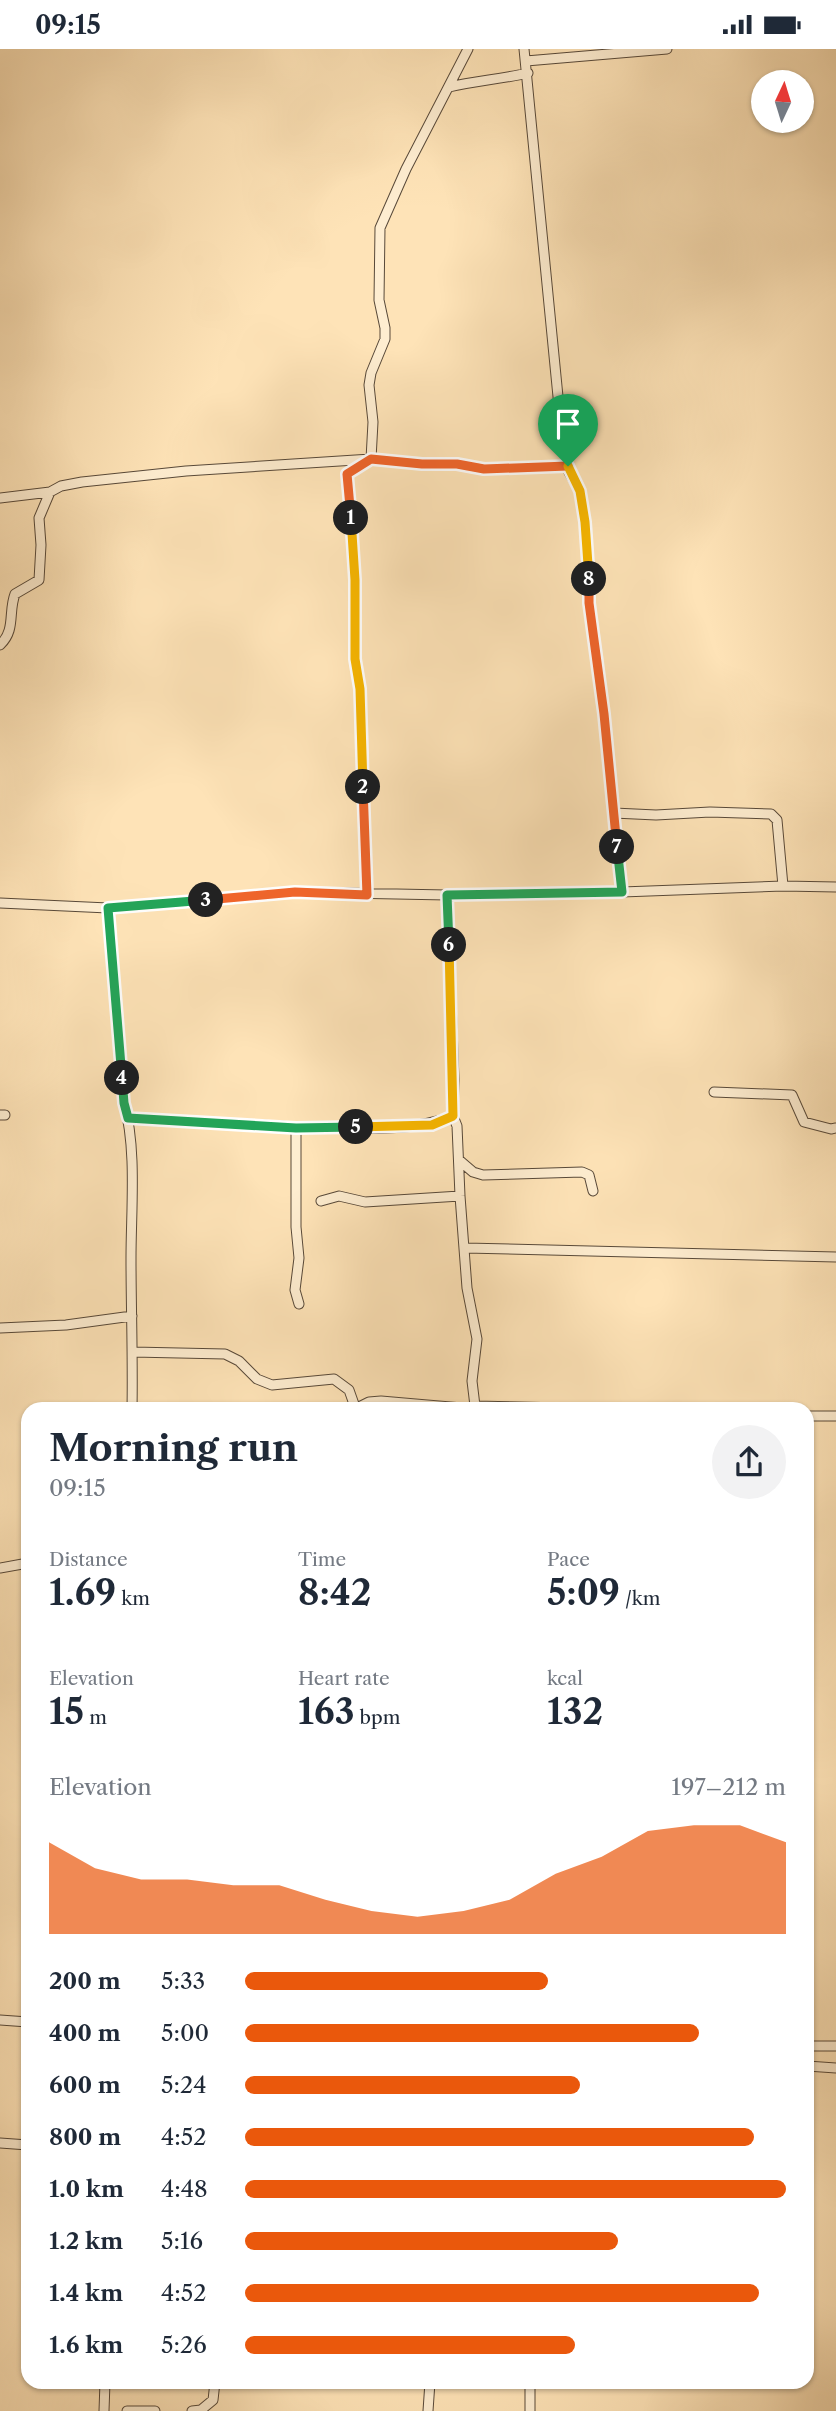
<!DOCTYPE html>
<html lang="en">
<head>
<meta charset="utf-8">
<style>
  body { margin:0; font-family:"Libre Caslon Text",serif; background:#f2f2f3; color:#1f2937; height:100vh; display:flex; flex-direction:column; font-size:26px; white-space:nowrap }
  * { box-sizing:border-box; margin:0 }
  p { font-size:23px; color:#747a83 }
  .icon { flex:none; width:38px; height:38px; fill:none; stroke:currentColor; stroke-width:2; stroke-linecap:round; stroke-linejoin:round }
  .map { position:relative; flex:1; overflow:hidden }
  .details { position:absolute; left:21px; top:1353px; width:793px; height:987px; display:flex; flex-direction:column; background:#fff; border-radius:21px; box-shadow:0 2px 5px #0004 }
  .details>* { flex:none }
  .needle { width:46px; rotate:4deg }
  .fabs { position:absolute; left:751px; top:21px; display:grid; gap:14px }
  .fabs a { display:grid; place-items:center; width:63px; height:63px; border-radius:50%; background:#fff; box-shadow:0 2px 5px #0004; font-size:35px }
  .pin { position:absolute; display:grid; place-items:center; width:60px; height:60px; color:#fff; margin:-72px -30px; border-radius:50% 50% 50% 0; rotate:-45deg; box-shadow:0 0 7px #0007 }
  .pin .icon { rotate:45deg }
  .km { position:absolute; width:35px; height:35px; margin:-18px; border-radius:50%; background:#222; color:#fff; font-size:19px; line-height:35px; text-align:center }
  .round { display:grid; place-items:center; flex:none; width:74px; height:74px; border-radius:37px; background:#f2f2f3 }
  .overview { display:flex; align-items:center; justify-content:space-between; height:119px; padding:0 28px }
  h1 { font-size:38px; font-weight:700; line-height:52px }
  .metrics { display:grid; grid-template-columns:repeat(3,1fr); gap:10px; height:119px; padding:7px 28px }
  .metrics div { display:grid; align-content:center }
  .metrics b { font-size:35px; font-weight:700 }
  .metrics small { font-size:19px; font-weight:400 }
  .metrics p { font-size:19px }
  .chart { height:196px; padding:14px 28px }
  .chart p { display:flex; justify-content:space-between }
  .chart svg { width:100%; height:126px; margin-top:7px; fill:#ea580c; opacity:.7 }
  ul { padding:0 28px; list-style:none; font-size:23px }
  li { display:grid; grid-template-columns:112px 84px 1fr; align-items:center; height:52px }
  li i { height:18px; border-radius:9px; background:#ea580c }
  .status { display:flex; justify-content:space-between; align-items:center; height:49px; padding:0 35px; background:#fff; direction:ltr }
  .status svg { height:19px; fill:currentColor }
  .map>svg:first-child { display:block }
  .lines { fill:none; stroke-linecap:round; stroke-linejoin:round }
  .minor-casing { stroke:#584939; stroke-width:11 }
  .minor { stroke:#feedd0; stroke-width:9 }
  .split-1-casing { stroke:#fff; stroke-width:14 }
  .split-2-casing { stroke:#fff; stroke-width:14 }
  .split-3-casing { stroke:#fff; stroke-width:14 }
  .split-4-casing { stroke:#fff; stroke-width:14 }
  .split-5-casing { stroke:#fff; stroke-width:14 }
  .split-6-casing { stroke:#fff; stroke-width:14 }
  .split-7-casing { stroke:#fff; stroke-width:14 }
  .split-8-casing { stroke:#fff; stroke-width:14 }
  .split-9-casing { stroke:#fff; stroke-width:14 }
  .split-1 { stroke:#f0652b; stroke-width:9 }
  .split-2 { stroke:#f5b400; stroke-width:9 }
  .split-3 { stroke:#f0652b; stroke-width:9 }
  .split-4 { stroke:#22a559; stroke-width:9 }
  .split-5 { stroke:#22a559; stroke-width:9 }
  .split-6 { stroke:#f5b400; stroke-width:9 }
  .split-7 { stroke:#22a559; stroke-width:9 }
  .split-8 { stroke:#f0652b; stroke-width:9 }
  .split-9 { stroke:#f5b400; stroke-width:9 }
</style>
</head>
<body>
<div class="status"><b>09:15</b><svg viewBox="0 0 49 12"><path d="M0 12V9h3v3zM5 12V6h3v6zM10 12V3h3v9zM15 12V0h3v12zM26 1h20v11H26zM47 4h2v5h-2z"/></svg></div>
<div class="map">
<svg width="836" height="2362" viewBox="0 0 836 2362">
  <rect width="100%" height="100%" fill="#fee3b7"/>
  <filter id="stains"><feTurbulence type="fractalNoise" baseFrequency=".00286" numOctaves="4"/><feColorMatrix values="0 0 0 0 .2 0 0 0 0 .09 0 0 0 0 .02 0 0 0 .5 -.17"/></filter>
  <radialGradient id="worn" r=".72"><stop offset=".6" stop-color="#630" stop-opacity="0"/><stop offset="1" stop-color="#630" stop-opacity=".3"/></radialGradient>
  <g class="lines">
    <defs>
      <path id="minor" d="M524 0 560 368 569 423 580 442 585 473 589 553 604 665 622 843
        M526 12 667 0
        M449 38C475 32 501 30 528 24
        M0 449 50 443 61 437 82 433 186 422 371 410 422 415H457L484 420 568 417
        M0 596C16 581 8 563 15 545L39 531 41 496 39 469 50 443
        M614 764 656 766 710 763 771 765 777 771 783 837
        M367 846 360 640 355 610V531L347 425 371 410 373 373 369 336 371 324 385 290V279L379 251 380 179 406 120 468 0
        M447 846 454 1031 453 1067 457 1077 460 1147 467 1239 477 1290 472 1332 475 1357 462 1360
        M0 854 108 859 295 843 447 846 622 843 783 837 836 838
        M108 859 124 1054C137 1100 131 1161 131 1209 131 1259 133 1309 132 1360
        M714 1043 792 1046 804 1073 831 1080 836 1079
        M0 1066H5
        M128 1069 296 1078V1178L299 1209 295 1241 299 1255
        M296 1078C347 1077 404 1086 453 1067
        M459 1111 473 1123 483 1126 582 1123 589 1126 593 1142
        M321 1152 339 1147 365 1153 460 1147
        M465 1199 836 1208
        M0 1279 66 1276 132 1267
        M133 1303 225 1305 239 1312 257 1330 272 1336 334 1330 349 1341 355 1358
        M475 1357 609 1360
        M355 1360 369 1353 381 1352 462 1359
        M807 1367H836
        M0 1519 28 1514
        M0 1971 28 1973
        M807 1997H836
        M807 2017 836 2019
        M0 2094 28 2096
        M104 2362 105 2333
        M127 2362H155
        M192 2362 201 2361 213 2351 215 2333
        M428 2362 430 2333
        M530 2362V2333"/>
    </defs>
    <use href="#minor" class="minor-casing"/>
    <use href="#minor" class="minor"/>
  </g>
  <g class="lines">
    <defs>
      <path id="split-1" d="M351 469 347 425 371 410 422 415H457L484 420 568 417"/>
      <path id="split-2" d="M351 469 355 531V610L360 640 363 738"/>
      <path id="split-3" d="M206 851 295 843 367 846 363 738"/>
      <path id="split-4" d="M122 1029 108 859 206 851"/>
      <path id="split-5" d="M122 1029 124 1054 128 1069 296 1079 356 1078"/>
      <path id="split-6" d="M356 1078 432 1076 453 1067 449 896"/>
      <path id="split-7" d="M449 896 447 846 622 843 617 798"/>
      <path id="split-8" d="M589 530V554L604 665 617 798"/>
      <path id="split-9" d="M568 417 580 442 585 473 589 530"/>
    </defs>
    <use href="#split-1" class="split-1-casing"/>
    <use href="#split-2" class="split-2-casing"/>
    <use href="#split-3" class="split-3-casing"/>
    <use href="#split-4" class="split-4-casing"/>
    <use href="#split-5" class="split-5-casing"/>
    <use href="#split-6" class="split-6-casing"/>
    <use href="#split-7" class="split-7-casing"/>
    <use href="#split-8" class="split-8-casing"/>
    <use href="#split-9" class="split-9-casing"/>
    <use href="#split-1" class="split-1"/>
    <use href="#split-2" class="split-2"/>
    <use href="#split-3" class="split-3"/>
    <use href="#split-4" class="split-4"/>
    <use href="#split-5" class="split-5"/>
    <use href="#split-6" class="split-6"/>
    <use href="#split-7" class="split-7"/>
    <use href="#split-8" class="split-8"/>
    <use href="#split-9" class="split-9"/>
  </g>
  <rect width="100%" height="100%" filter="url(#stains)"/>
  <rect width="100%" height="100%" fill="url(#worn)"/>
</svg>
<div class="fabs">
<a><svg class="needle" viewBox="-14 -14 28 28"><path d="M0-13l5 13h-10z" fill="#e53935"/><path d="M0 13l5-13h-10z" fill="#747a83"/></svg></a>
</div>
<div class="pin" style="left:568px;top:417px;background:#1e9e55"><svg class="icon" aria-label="arrive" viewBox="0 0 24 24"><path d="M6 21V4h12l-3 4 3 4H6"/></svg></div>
<b class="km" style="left:351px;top:469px">1</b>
<b class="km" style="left:363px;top:738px">2</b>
<b class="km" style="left:206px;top:851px">3</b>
<b class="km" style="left:122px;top:1029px">4</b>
<b class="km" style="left:356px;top:1078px">5</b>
<b class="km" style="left:449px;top:896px">6</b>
<b class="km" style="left:617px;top:798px">7</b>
<b class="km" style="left:589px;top:530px">8</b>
<section class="details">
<div class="overview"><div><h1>Morning run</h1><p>09:15</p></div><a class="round"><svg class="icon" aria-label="share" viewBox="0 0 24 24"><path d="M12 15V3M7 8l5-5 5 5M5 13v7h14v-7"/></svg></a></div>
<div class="metrics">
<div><p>Distance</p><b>1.69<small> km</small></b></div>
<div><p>Time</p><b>8:42</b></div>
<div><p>Pace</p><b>5:09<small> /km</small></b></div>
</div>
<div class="metrics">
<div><p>Elevation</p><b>15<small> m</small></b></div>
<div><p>Heart rate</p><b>163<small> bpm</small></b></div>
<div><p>kcal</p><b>132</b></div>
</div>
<div class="chart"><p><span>Elevation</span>197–212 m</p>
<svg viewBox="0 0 160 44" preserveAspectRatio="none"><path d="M0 44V12L10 21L20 25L30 25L40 27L50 27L60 32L70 36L80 38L90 36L100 32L110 23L120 17L130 8L140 6L150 6L160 12V44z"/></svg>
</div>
<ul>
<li><b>200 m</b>5:33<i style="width:56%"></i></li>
<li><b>400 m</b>5:00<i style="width:84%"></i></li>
<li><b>600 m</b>5:24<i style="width:62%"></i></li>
<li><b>800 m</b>4:52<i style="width:94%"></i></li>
<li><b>1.0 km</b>4:48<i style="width:100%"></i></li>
<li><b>1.2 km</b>5:16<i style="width:69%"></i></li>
<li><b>1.4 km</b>4:52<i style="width:95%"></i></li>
<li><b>1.6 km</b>5:26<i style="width:61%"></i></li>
</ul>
</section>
</div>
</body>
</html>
